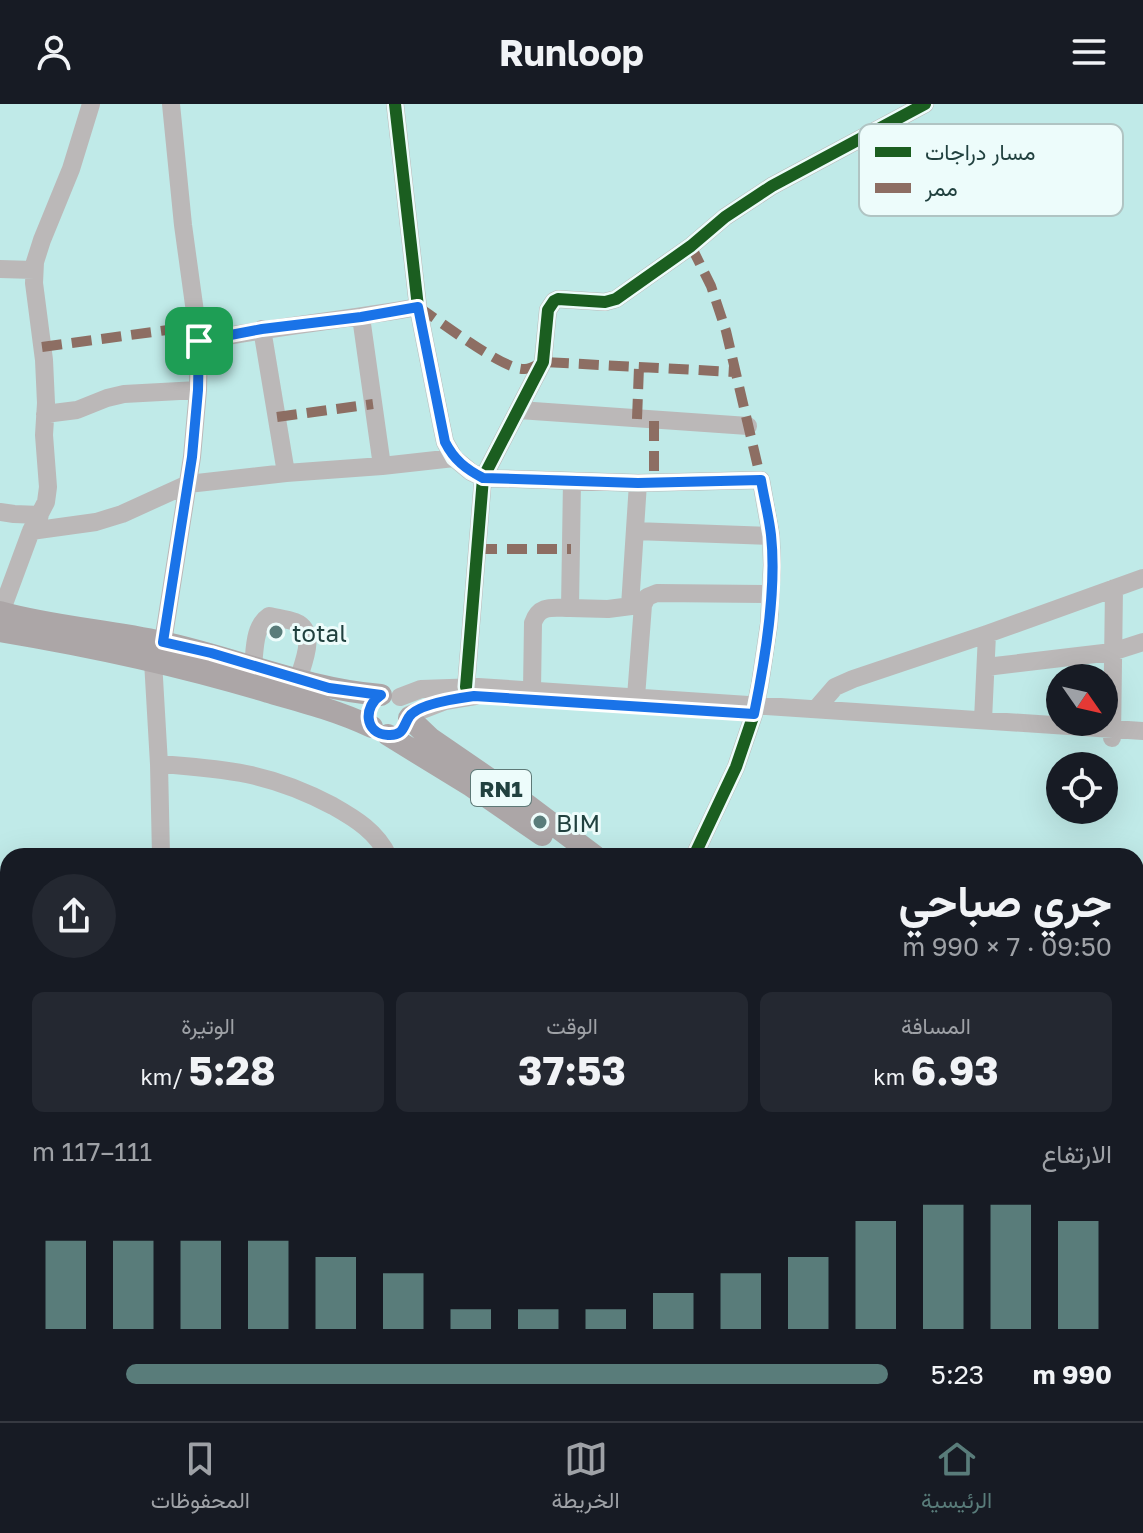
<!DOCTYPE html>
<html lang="ar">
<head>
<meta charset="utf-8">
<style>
  body { margin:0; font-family:"Golos Text",Vazirmatn,sans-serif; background:#242831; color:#f1f3f6; direction:rtl; height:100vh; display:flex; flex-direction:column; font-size:30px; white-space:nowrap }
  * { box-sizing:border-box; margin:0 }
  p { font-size:26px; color:#9ea1a6 }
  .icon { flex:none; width:44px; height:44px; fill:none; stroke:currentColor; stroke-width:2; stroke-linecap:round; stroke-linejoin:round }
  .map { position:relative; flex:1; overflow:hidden; direction:ltr }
  .drawer { position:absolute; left:0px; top:744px; width:1144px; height:574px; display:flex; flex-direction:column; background:#171b24; border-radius:24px 24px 0 0; box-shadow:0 8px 32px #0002; direction:rtl }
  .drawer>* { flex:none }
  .needle { width:52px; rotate:124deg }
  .tools { position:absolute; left:1046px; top:560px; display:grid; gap:16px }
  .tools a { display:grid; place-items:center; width:72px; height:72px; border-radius:50%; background:#171b24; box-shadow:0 8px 32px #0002; font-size:40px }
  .pin { position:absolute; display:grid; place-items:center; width:68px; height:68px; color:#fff; margin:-34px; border-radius:16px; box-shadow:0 4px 12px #0006 }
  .round { display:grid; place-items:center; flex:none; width:84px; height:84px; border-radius:42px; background:#242831 }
  .headline { display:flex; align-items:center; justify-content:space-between; height:136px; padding:0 32px }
  h1 { font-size:44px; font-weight:700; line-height:60px }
  .figures { display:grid; grid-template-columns:repeat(3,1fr); gap:12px; height:136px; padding:8px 32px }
  .figures div { display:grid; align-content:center; border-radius:12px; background:#242831; text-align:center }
  .figures b { font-size:40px; font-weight:700 }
  .figures small { font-size:22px; font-weight:400 }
  .figures p { font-size:22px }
  .chart { height:224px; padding:16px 32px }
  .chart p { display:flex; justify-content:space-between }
  .chart svg { width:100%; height:144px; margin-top:8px; stroke:#597c7a; stroke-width:6 }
  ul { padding:0 32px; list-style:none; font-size:26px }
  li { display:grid; grid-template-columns:128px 96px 1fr; align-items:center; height:60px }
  li i { height:20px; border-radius:10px; background:#597c7a }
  header { display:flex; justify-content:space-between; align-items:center; height:104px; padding:0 32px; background:#171b24; font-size:36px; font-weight:700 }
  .menu { display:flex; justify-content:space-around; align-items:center; height:112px; border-top:2px solid #363941; background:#171b24; font-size:22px; color:#9ea1a6 }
  .menu a { display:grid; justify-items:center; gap:4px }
  .menu .on { color:#597c7a }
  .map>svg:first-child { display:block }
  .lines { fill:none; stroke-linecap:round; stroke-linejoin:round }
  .minor { stroke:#bbb8b8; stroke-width:18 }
  .major { stroke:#aca6a7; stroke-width:22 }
  .quiet { stroke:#8d6e63; stroke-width:10; stroke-dasharray:20 10; stroke-linecap:butt }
  .cycleway-casing { stroke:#edfcfb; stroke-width:17 }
  .cycleway { stroke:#1b5e20; stroke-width:12 }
  .route-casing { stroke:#fff; stroke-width:16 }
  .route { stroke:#1a73e8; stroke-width:10 }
  .poi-dot { fill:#597c7a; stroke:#edfcfb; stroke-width:3 }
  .labels { text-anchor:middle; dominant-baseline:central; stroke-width:6; stroke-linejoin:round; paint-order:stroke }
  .shield { fill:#edfcfb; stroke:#5e7977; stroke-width:2 }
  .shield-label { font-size:22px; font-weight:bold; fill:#21413f }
  .poi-label { font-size:24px; fill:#21413f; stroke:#edfcfb; text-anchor:start }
  .key { fill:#edfcfb; stroke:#b0c4c3; stroke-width:2 }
  .key-label { font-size:22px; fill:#21413f }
</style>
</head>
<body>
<header><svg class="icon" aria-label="menu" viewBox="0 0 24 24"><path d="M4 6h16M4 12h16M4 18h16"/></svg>Runloop<svg class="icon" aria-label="person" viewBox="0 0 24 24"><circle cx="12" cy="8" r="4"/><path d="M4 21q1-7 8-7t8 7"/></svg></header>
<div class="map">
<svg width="1143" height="1317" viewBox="0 0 1143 1317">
  <rect width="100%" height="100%" fill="#c0eae8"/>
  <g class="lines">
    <path class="minor" d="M395 0 418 203 441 319 445 338 454 354 471 368 483 374 638 379 761 376 771 432 772 461 769 520 760 580 754 610 736 663 694 752
      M0 165 34 166
      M361 213 382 362
      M262 225 286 369 382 362 454 354
      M199 237C271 223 345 216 418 203
      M519 306 748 322
      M45 310 77 306 107 294 124 290 198 286
      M0 408 14 410 40 411
      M31 427 96 418 122 410 188 380 286 369
      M635 427 771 432
      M630 502 638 379
      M570 504 608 505 639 501
      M1 508 31 427 46 398 48 383 44 331 46 299 44 256 34 179 35 158 42 136 71 65 91 0
      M163 538 192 353 198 286 199 237 183 121 171 0
      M153 557 159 660 161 752
      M253 562C255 545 254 522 269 512 277 514 287 515 295 518 318 527 303 559 298 576
      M986 563 1112 548 1143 538
      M466 583 483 374 543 258 548 206 554 197 558 195 605 198 616 195 691 142 725 113 772 82 925 0
      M532 586 533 519C539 500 553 504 570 504L572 377
      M400 593 421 585 478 583 1143 627
      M636 593 643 501 647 493 657 489 771 490
      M816 605 835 583 853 575 987 530 1143 474
      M409 611 445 597 475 592
      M983 616 987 530
      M1112 634 1114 484
      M159 660C228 665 271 669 333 702 356 715 377 728 388 752
      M0 1077 8 1075
      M136 1317 137 1310
      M406 1317V1310"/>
    <path class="major" d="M0 508C53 523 109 526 162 538 236 554 306 585 381 591
      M0 527C90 542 180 561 268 588 304 598 338 607 372 623
      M409 614 430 634 526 700 595 752
      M388 631 471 682 542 731
      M1136 1208 1143 1215
      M1136 1231 1143 1238"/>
    <path class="quiet" d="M691 142 711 182 726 227 761 376
      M418 203C439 216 504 267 525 265 531 265 538 260 543 258L735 268
      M42 243 197 222
      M277 313 373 300
      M637 315 639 263
      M654 317V378
      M477 445H571"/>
    <defs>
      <path id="cycleway" d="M395 0 418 203 441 319 445 338 454 354 471 368 483 374 638 379 761 376 771 432 772 461 769 520 760 580 754 610 736 663 694 752
        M466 583 483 374 543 258 548 206 554 197 558 195 605 198 616 195 691 142 725 113 772 82 925 0"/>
    </defs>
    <use href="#cycleway" class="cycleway-casing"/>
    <use href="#cycleway" class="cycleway"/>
  </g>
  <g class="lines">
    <defs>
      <path id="route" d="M418 203 445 338C454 356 466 365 483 374L638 379 761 376C764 394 769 413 771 431 777 486 765 556 754 610L474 592C459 594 417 600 409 613 403 622 404 632 388 631 364 630 363 602 381 591L329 584 211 549 163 538 192 353 198 286 199 237 262 225 361 213Z"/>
    </defs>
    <use href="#route" class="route-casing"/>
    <use href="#route" class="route"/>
  </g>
  <g class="poi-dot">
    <circle cx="276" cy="528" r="8"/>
    <circle cx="540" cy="718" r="8"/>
  </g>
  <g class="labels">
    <rect class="shield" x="471" y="666" width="60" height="36" rx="6"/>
    <g class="shield-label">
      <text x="501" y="684">RN1</text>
    </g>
    <g class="poi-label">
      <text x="292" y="528">total</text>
      <text x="556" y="718">BIM</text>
    </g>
  </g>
  <rect x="859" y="20" width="264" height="92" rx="12" class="key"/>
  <rect x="875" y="43" width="36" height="10" fill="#1b5e20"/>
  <rect x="875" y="79" width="36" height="10" fill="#8d6e63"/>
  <g class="key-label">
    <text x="925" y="56">مسار دراجات</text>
    <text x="925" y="92">ممر</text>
  </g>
</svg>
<div class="tools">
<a><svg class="needle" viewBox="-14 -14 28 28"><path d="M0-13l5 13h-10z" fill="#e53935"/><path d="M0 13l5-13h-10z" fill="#9ea1a6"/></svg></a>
<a><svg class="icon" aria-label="locate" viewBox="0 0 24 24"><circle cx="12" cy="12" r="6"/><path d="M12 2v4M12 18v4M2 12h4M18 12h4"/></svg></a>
</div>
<div class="pin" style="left:199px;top:237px;background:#1e9e55"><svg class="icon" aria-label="arrive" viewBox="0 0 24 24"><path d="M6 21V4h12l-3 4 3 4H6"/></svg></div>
<section class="drawer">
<div class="headline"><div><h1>جري صباحي</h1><p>09:50 · 7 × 990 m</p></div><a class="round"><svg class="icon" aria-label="share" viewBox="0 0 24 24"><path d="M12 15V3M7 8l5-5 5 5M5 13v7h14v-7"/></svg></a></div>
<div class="figures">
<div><p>المسافة</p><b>6.93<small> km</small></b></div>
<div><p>الوقت</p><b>37:53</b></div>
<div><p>الوتيرة</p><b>5:28<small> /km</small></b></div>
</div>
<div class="chart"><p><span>الارتفاع</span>111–117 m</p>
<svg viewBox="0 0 160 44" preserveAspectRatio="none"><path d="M5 44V17M15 44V17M25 44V17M35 44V17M45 44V22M55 44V27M65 44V38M75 44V38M85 44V38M95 44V33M105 44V27M115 44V22M125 44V11M135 44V6M145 44V6M155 44V11"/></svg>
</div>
<ul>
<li><b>990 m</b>5:23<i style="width:89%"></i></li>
</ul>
</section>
</div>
<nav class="menu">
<a class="on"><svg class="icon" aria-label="home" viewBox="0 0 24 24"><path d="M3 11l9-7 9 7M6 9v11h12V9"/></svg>الرئيسية</a>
<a><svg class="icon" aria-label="map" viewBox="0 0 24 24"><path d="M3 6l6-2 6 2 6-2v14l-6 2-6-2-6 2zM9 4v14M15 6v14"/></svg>الخريطة</a>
<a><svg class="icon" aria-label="saved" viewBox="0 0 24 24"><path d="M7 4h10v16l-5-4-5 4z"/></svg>المحفوظات</a>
</nav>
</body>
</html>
